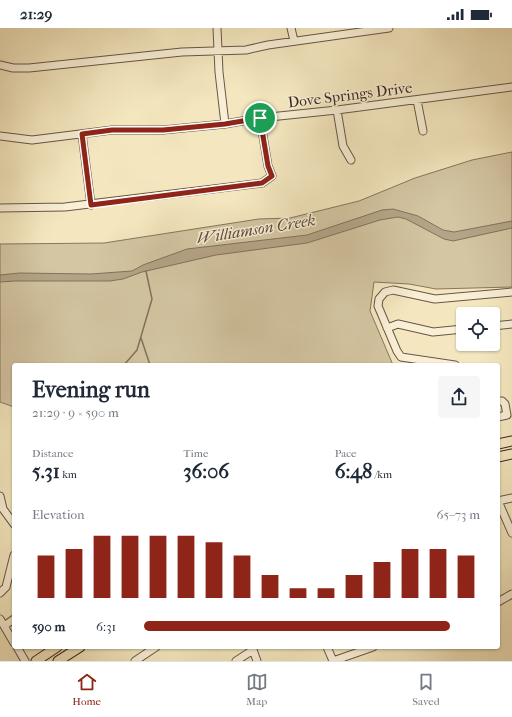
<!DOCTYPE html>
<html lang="en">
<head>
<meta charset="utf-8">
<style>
  body { margin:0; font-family:"IM FELL French Canon",serif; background:#f6f6f7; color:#1f2937; height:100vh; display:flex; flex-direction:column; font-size:15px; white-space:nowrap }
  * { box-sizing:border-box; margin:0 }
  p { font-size:13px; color:#747a83 }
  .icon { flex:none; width:22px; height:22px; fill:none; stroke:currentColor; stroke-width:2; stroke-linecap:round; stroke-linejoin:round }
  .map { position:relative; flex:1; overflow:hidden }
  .side { position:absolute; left:12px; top:335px; width:488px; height:286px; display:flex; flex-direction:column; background:#fff; border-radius:4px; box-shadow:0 1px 3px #0004 }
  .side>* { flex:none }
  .controls { position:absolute; left:456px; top:279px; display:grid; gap:8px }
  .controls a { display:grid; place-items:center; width:44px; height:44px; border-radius:4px; background:#fff; box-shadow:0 1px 3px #0004; font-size:20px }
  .pin { position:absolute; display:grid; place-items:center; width:34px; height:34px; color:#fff; margin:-17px; border:2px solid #fff; border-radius:50%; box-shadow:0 1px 4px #0007 }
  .round { display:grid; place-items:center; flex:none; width:42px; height:42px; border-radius:4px; background:#f6f6f7 }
  .summary { display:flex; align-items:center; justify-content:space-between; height:68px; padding:0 20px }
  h1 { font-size:22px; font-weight:700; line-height:30px }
  .metrics { display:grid; grid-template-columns:repeat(3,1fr); gap:6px; height:68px; padding:4px 20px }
  .metrics div { display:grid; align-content:center }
  .metrics b { font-size:20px; font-weight:700 }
  .metrics small { font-size:11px; font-weight:400 }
  .metrics p { font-size:11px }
  .chart { height:112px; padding:8px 20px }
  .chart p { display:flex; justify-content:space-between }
  .chart svg { width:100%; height:72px; margin-top:4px; stroke:#8f2418; stroke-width:6 }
  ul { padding:0 20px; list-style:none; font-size:13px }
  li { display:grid; grid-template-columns:64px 48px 1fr; align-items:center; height:30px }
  li i { height:10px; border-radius:5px; background:#8f2418 }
  .status { display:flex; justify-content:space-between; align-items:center; height:28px; padding:0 20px; background:#fff; direction:ltr }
  .status svg { height:11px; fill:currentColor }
  .tabs { display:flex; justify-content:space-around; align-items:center; height:56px; border-top:1px solid #e0e1e3; background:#fff; font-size:11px; color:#747a83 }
  .tabs a { display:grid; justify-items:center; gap:2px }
  .tabs .current { color:#8f2418 }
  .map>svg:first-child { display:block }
  .green { fill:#d4c6a3; stroke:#867660 }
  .water { fill:#b4a588; stroke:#83725d }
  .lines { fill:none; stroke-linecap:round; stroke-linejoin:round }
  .stream { stroke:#83725d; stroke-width:1.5 }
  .minor-casing { stroke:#685646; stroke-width:9 }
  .major-casing { stroke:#39251d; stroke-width:11 }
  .minor { stroke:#f8efd5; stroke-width:7 }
  .major { stroke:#f4e7bf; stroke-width:9 }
  .route-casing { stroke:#fff; stroke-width:8 }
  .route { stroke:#8f2418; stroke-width:5 }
  .labels { text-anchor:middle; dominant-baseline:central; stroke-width:3; stroke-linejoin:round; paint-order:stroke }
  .street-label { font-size:15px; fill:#39251d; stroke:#f8efd5 }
  .water-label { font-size:16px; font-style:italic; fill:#5e4b3d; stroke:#f8efd5 }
</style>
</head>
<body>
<div class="status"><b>21:29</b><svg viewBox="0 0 49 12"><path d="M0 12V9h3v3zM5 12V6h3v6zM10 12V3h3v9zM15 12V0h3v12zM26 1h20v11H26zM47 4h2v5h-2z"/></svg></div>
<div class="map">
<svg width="512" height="633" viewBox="0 0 512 633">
  <rect width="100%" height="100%" fill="#f4e7bf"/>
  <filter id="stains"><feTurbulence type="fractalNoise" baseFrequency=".005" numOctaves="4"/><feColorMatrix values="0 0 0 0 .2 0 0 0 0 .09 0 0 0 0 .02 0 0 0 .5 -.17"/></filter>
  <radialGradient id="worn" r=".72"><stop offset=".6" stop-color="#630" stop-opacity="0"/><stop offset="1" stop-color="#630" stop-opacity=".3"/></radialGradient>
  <path class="green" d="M512 124V259L436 261 409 256 374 254 370 283 393 337H14V379L0 374V216L104 215 259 191 290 190 359 173 415 150 472 132Z"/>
  <path class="water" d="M393 181 418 188 443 202 454 204 512 193V200L453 213 444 211 406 191 398 189 380 192 307 215 216 227 142 244 123 251 110 253H15L0 254V247L19 245 91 246 132 243 143 237 187 221 307 207 382 182Z"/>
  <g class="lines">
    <path class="stream" d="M141 310 150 337
      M124 337 137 322 152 271 146 243"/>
    <defs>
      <path id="minor" d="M217 0 219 44 225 96
        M291 0 294 13
        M0 37 13 40H29L182 24 246 22 268 17 389 0
        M417 72 423 103
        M337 82 343 118 351 132
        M82 106 91 177
        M0 108 32 112 112 102H163L225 96 260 90 337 82 512 59
        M0 180 65 179 262 155 272 148 268 138 260 90
        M493 298 512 296
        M387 300 398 296 433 304 463 301
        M455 337 401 329 397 323 378 278 379 271 385 264 393 262 435 271 512 264
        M498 373H502L505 376 507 387 498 389
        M0 468 3 481 14 496
        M498 473 512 505
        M498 473 512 470
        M0 565 6 559 14 527
        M498 574 512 566
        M0 591 14 615
        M4 598 14 591
        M17 619 25 633
        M252 619 257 633
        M327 619 333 633
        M135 633 156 619
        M236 633 253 622
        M333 633 373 619"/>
      <path id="major" d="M498 416 512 413
        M498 429 512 426
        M36 633 57 619
        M58 633 80 619"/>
    </defs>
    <use href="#minor" class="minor-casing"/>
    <use href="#major" class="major-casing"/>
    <use href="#minor" class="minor"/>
    <use href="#major" class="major"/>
  </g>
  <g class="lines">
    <defs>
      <path id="route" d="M260 90 268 138 272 148 262 155 91 177 82 106 112 102H163L225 96Z"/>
    </defs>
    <use href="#route" class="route-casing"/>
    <use href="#route" class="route"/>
  </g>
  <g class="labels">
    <g class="street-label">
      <text transform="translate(350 67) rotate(-7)">Dove Springs Drive</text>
    </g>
    <g class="water-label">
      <text transform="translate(256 201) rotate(-9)">Williamson Creek</text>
    </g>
  </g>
  <rect width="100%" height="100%" filter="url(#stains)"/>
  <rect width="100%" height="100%" fill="url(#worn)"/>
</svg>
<div class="controls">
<a><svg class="icon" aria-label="locate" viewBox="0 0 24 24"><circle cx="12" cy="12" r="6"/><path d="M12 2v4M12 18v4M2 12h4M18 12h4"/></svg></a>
</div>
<div class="pin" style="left:260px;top:90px;background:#1e9e55"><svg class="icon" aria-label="arrive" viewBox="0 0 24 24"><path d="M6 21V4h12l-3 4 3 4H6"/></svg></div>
<section class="side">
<div class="summary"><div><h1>Evening run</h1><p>21:29 · 9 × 590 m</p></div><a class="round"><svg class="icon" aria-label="share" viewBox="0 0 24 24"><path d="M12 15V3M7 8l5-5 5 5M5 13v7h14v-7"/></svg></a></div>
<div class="metrics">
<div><p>Distance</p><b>5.31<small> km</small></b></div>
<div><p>Time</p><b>36:06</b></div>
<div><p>Pace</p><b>6:48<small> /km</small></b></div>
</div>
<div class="chart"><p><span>Elevation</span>65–73 m</p>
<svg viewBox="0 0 160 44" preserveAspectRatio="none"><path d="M5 44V18M15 44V14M25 44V6M35 44V6M45 44V6M55 44V6M65 44V10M75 44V18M85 44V30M95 44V38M105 44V38M115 44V30M125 44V22M135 44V14M145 44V14M155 44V18"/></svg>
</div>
<ul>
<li><b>590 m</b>6:31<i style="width:91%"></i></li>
</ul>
</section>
</div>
<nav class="tabs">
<a class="current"><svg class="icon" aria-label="home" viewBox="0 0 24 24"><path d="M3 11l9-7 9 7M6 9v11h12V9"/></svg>Home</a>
<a><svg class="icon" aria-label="map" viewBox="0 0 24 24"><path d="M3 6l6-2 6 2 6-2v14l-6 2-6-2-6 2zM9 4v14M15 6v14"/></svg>Map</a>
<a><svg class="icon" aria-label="saved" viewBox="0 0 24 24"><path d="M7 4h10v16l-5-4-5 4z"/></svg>Saved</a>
</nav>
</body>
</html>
